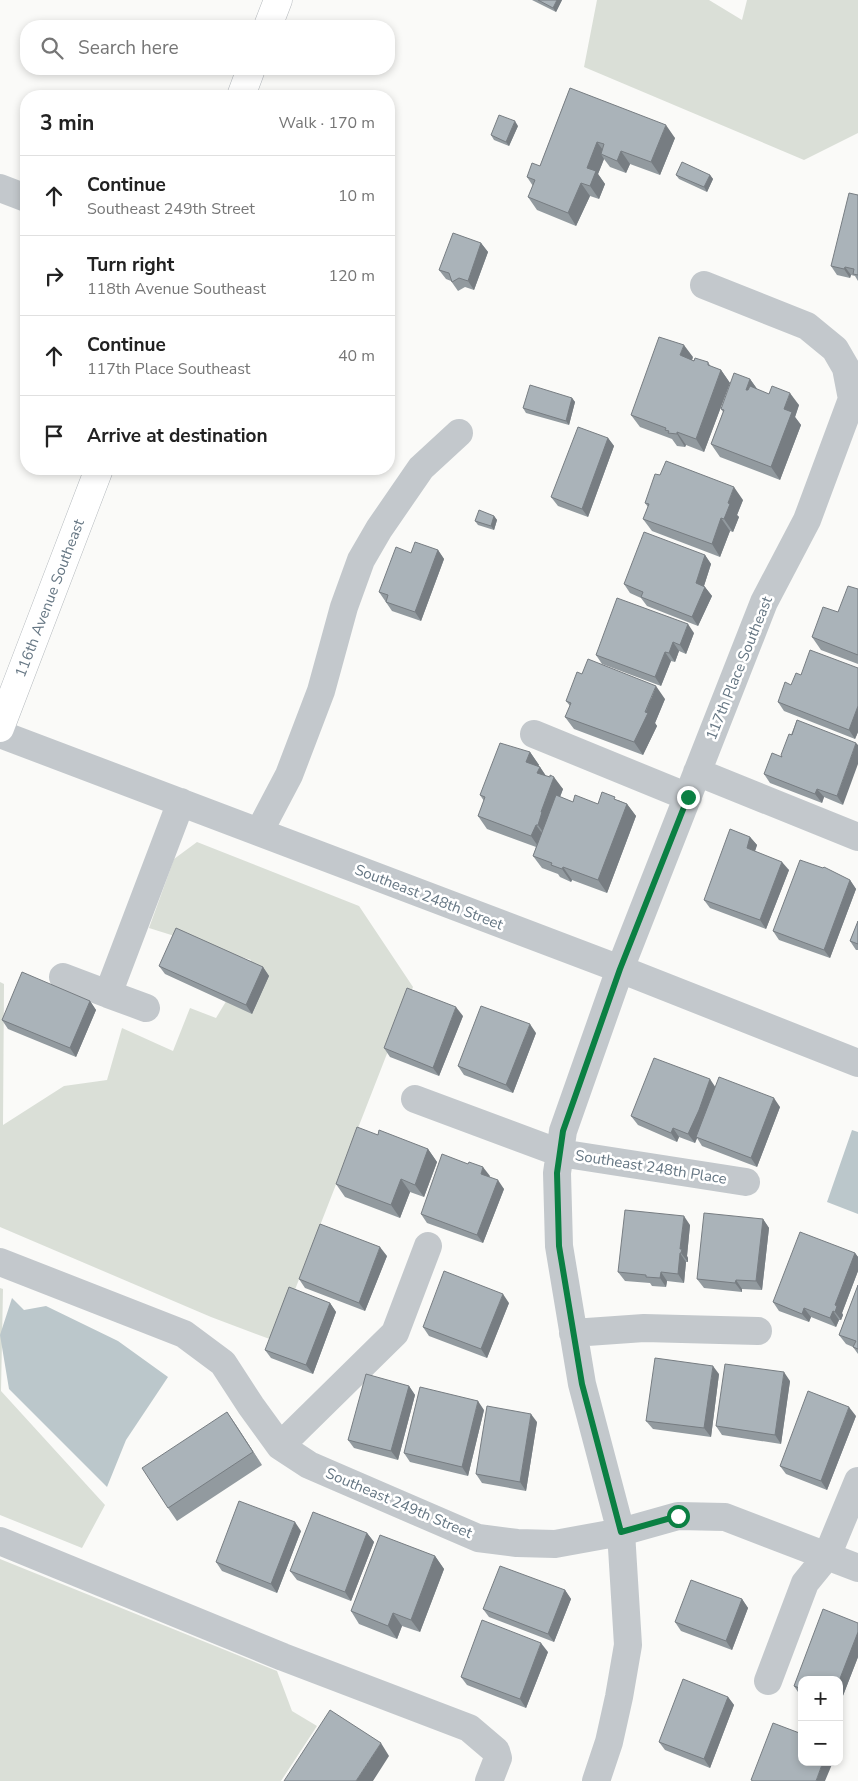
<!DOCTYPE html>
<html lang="en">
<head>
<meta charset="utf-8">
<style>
	:root { --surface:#fff; --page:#f2f2f2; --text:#222; --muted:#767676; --line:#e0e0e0 }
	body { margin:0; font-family:"Nunito Sans",sans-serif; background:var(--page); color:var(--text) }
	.controls { position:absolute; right:15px; bottom:15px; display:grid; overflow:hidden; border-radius:10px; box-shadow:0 2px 8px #0003 }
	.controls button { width:45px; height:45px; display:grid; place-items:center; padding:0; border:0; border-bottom:1px solid var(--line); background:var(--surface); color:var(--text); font:25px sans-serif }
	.stop { position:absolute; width:15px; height:15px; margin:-11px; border:4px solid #0b8043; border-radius:50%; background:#fff }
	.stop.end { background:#0b8043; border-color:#fff; box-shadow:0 1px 5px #0008 }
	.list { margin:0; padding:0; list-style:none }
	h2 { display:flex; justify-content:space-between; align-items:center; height:65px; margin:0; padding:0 20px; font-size:21px }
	h2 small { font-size:16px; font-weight:400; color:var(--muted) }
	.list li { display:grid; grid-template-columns:32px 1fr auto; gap:15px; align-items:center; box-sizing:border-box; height:80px; padding:0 20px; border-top:1px solid var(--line) }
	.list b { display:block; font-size:19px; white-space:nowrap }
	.list p { margin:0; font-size:16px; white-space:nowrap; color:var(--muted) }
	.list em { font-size:16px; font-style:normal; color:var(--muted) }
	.icon { flex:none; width:28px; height:28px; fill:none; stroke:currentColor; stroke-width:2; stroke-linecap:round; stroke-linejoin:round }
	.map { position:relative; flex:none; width:858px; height:1781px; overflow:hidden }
	.search { position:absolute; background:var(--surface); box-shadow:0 2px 8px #0003; left:20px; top:20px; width:375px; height:55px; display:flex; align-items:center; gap:12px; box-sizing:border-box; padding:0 18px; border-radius:20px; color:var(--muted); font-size:19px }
	.panel { position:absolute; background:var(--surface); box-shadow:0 2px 8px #0003; left:20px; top:90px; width:375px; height:385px; border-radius:20px }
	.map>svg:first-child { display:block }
	.green { fill:#dadfd7 }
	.water { fill:#bbc7cb }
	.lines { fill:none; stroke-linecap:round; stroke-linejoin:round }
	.major-casing { stroke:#b5babe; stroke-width:29 }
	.minor { stroke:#c3c8cc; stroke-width:28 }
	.major { stroke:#fff; stroke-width:28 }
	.wall { fill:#929a9f }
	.shaded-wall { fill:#777d82 }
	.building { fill:#aab3b9; stroke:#777d82 }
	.route { stroke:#0b8043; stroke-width:6 }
	.labels { text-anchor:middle; stroke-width:5; stroke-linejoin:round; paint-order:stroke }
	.street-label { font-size:15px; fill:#657683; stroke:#fff }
</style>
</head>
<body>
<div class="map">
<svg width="858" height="1781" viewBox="0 0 858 1781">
	<rect width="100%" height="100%" fill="#fafaf8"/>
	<!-- green -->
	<path class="green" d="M597 0H709L742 20 747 0H858V133L804 160 584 67Z
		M197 842 359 906 413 987 275 1341 211 1317 0 1227V982L4 984 3 1125 64 1086 107 1080 122 1028 173 1051 190 1008 216 1018 251 960 149 928 174 859Z
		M0 1288 3 1289 1 1391 105 1505 82 1548 0 1515Z
		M0 1559 277 1671 292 1711 317 1726 281 1781H0Z"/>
	<!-- water -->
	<path class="water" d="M852 1130 858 1132V1214L827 1202Z
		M12 1298 24 1310 46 1306 118 1341 168 1377 126 1440 107 1487 9 1389 0 1335Z"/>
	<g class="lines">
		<defs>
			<g id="major">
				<path d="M268 26 278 0"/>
				<path d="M241 96 251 69"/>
				<path id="s1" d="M0 728 99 469"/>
			</g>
		</defs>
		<!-- major casing -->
		<use href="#major" class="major-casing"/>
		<!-- minor -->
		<path class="minor" d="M0 188 26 198
			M0 734 620 969 858 1063
			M534 734 688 797
			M697 772 858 837
			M259 832 289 775 321 691 344 607 361 560 379 529 421 468 459 433
			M63 977 108 994
			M146 1008 108 994 181 802
			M415 1099 560 1153 746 1182
			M0 1262 184 1334 223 1363 251 1406 280 1446 309 1465 478 1538 517 1543 555 1544 621 1532 678 1516 725 1517 858 1568
			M573 1333 644 1328 758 1331
			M280 1446 395 1333 428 1246
			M0 1541 283 1657 469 1728 496 1751 498 1758 489 1781
			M768 1681 805 1583 827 1556 858 1481
			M596 1781 609 1742 619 1697 628 1645 621 1532 582 1384 559 1246 557 1173 563 1131 620 969 764 602 807 520 852 399 846 368 835 349 807 326 704 285"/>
		<!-- major -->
		<use href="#major" class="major"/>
	</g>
	<!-- wall -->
	<path class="wall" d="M532 0H562L556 12Z
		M570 88 675 138 660 175 630 164 626 173 610 167 604 159 598 174 605 184 599 199 590 196 576 226 537 210 528 197 533 186 527 177 540 166Z
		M518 126 509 146 494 140 491 135Z
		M676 175H710L713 179 707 192 679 179Z
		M858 195V281L855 276 851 275 850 278 837 275 831 266Z
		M481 243 488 252 474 290 465 287 458 291 451 281 446 279 439 270Z
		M693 357 692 360 708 362 711 367 721 370 730 383 704 452 686 445 685 447 677 446 672 439 640 427 631 415Z
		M750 379 758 390 799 405 795 417 801 425 780 480 720 457 711 444 723 412 721 409Z
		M572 398 575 402 569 425 526 413 523 408Z
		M608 438 614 446 588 517 558 506 551 497Z
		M743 500 737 515 739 517 733 532 730 531 720 557 652 531 643 519 648 507 645 503Z
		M494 516 497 520 494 530 478 525 475 521Z
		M438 550 444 559 421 621 392 611 379 592 411 553Z
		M705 555 711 564 704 586 712 596 698 626 647 606 641 598 630 593 624 584Z
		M858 589V664L821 650 812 637 838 612Z
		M694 633 686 654 679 651 675 662 671 661 661 686 602 664 596 655Z
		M858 668V732L855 739 784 711 778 702 791 685 801 675Z
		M665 699 655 723 657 726 643 755 574 729 565 717 570 706 566 701Z
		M797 720 843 805 824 797 822 803 770 783 764 774 782 757Z
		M530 752 539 765 538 766 540 767 546 776 563 789 560 797 573 802 598 804 618 800 627 804 636 816 607 893 572 880 571 882 560 877 558 874 542 868 533 856 536 847 487 829 478 816 484 801 480 795Z
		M750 837 757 845 755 851 789 870 766 929 710 908 704 900Z
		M850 880 856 889 830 958 779 940 773 931Z
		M858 921V950H856L850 941Z
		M159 966 263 967 269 976 252 1014 165 974Z
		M90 1001 96 1010 76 1057 8 1029 2 1020Z
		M463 1016 439 1076 390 1057 384 1048Z
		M536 1033 513 1093 464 1075 458 1066Z
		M715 1087 780 1107 757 1167 702 1146 697 1138 695 1143 679 1137 677 1142 638 1125 631 1116Z
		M378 1135 428 1149 437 1162 424 1197 410 1192 400 1218 345 1197 336 1184Z
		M490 1176 489 1177 504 1189 483 1243 427 1223 421 1214Z
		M763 1219 769 1228 762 1290 742 1289V1292L704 1288 697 1279Z
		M690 1225 687 1256 688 1258V1262H686L684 1283 667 1281 666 1287 652 1286 650 1283 625 1281 618 1272Z
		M855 1253 858 1257V1271L842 1313 843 1315 841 1320H839L836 1327 811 1317 809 1322 779 1311 773 1302Z
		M387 1256 365 1311 305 1288 299 1279Z
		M858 1285V1354L853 1347 846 1344 839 1335Z
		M330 1303 336 1312 313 1374 271 1358 265 1350Z
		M509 1303 487 1358 429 1336 423 1327Z
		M719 1374 711 1437 653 1429 646 1421Z
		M790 1381 781 1444 722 1435 716 1426Z
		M409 1386 415 1395 398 1460 354 1448 348 1440Z
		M484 1410 468 1476 410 1462 404 1453Z
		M227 1412 262 1465 177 1521 168 1508Z
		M856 1416 827 1490 786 1474 780 1466Z
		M537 1422 526 1491 482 1483 476 1474Z
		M301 1531 277 1593 222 1571 216 1562Z
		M367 1533 374 1542 351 1601 297 1580 290 1571Z
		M435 1556 444 1569 420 1632 402 1626 397 1639 359 1624 351 1611Z
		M565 1590 571 1599 554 1642 489 1617 483 1609Z
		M742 1599 748 1608 732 1650 681 1631 675 1622Z
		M858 1623V1657L839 1706V1680H802V1695H800L794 1686Z
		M548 1652 526 1708 467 1685 461 1677Z
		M728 1697 734 1705 710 1768 665 1750 659 1742Z"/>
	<!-- shaded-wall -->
	<path class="shaded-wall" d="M557 0H562L556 12 553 8Z
		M515 121 518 126 509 146 506 142Z
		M666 125 675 138 660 175 651 162Z
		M597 142 606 154H601L604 159 598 174 605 184 599 199 590 186 587 168Z
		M621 151 630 164 626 173 617 161Z
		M710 175 713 179 707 192 704 187Z
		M581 183 590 196 576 226 568 213Z
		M481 243 488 252 474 290 468 281Z
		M845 267 851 275 850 278 844 269Z
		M684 345 693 357 689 368 680 355Z
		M721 370 730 383 704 452 696 439Z
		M750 379 759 392 746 390Z
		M790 393 799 405 795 417 801 425 780 480 771 467 784 409Z
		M572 398 575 402 569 425 566 421Z
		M677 432 686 445 685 447 677 434Z
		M608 438 614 446 588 517 582 509Z
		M734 487 743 500 737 515 739 517 733 532 724 519 728 503Z
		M494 516 497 520 494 530 491 526Z
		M721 518 730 531 720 557 712 544Z
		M438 550 444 559 421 621 415 612Z
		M705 555 711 564 702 592 696 583Z
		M705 587 712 596 698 626 692 617Z
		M688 624 694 633 686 654 680 645Z
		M673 642 679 651 675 662 669 653Z
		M665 652 671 661 661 686 655 677Z
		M656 686 665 699 655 723 657 726 643 755 634 742Z
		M858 706V732L855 739 849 730Z
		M856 743 858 745V764L843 805 837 796Z
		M530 752 539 765 535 775 526 762Z
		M540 767 548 779 537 773Z
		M554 777 563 789 550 823 547 838 538 825 541 812Z
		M817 789 824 797 822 803 815 794Z
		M627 804 636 816 607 893 598 880Z
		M536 825 545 837 540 849 531 836Z
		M750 837 757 845 753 857 747 848Z
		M782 862 789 870 766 929 760 920Z
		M563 867 572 880 571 882 562 869Z
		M850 880 856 889 830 958 824 950Z
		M263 967 269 976 252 1014 246 1005Z
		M90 1001 96 1010 76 1057 70 1048Z
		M456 1007 463 1016 439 1076 433 1068Z
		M530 1024 536 1033 513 1093 506 1085Z
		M710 1079 716 1088 705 1119 695 1143 688 1134Z
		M774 1098 780 1107 757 1167 751 1158Z
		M673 1128 679 1137 677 1142 671 1133Z
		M428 1149 437 1162 424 1197 415 1185Z
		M483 1167 490 1176 487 1182 481 1174Z
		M401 1179 410 1192 400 1218 391 1205Z
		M498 1180 504 1189 483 1243 477 1235Z
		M684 1216 690 1225 687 1256 688 1258V1262L681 1253 680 1249Z
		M763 1219 769 1228 762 1290 756 1281Z
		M380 1247 387 1256 365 1311 359 1303Z
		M680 1253 686 1262 684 1283 678 1274Z
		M855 1253 858 1257V1271L842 1313 843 1315 841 1320 835 1312V1305Z
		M661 1272 667 1281 666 1287 660 1278Z
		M736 1280 742 1289V1292L735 1283Z
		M503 1294 509 1303 487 1358 481 1349Z
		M330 1303 336 1312 313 1374 306 1365Z
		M804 1308 811 1317 809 1322 802 1314Z
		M833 1311 839 1320 836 1327 830 1318Z
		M713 1366 719 1374 711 1437 704 1428Z
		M784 1372 790 1381 781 1444 775 1435Z
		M409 1386 415 1395 398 1460 391 1451Z
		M478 1401 484 1410 468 1476 462 1467Z
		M849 1407 856 1416 827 1490 821 1481Z
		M227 1412 236 1425 262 1465 253 1452Z
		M531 1414 537 1422 526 1491 520 1482Z
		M295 1522 301 1531 277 1593 271 1584Z
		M367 1533 374 1542 351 1601 345 1592Z
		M435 1556 444 1569 420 1632 411 1620Z
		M565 1590 571 1599 554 1642 548 1634Z
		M742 1599 748 1608 732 1650 726 1641Z
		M393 1613 402 1626 397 1639 388 1626Z
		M858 1632V1657L839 1706V1681Z
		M541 1643 548 1652 526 1708 520 1699Z
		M728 1697 734 1705 710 1768 704 1759Z
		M381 1743 389 1756 373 1781H356Z
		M823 1762H833L825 1781H816Z"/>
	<!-- building -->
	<path class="building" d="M538 0H557L553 8Z
		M570 88 666 125 651 162 621 151 617 161 601 154 604 144 597 142 587 168 596 171 590 186 581 183 568 213 528 197 535 180 527 177 532 163 540 166Z
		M499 115 515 121 506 142 491 135Z
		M682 162 710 175 704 187 676 175Z
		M849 193 858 195V275L853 274 854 269 845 267 844 269 831 266Z
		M453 233 481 243 468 281 459 278 452 282 449 273 439 270Z
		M659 337 684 345 680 355 694 361 695 358 708 362V365L721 370 696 439 677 432V434L668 433 669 431 665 430 666 428 631 415Z
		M734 373 750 379 746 390H748L750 386 769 394 772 386 790 393 784 409 792 412 771 467 711 444 724 410 721 409Z
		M530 385 572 398 566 421 523 408Z
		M578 427 608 438 582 509 551 497Z
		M666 461 734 487 728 503 730 504 724 519 721 518 712 544 643 519 649 504 645 503 655 474 660 475Z
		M479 510 494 516 491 526 475 521Z
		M644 532 705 555 696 583 705 587 692 617 641 597 643 592 624 584Z
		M415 542 438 550 415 612 386 602 388 595 379 592 396 547 411 553Z
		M848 586 858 589V655L812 637 823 607 838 612Z
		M617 598 688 624 680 645 673 642 669 653 665 652 655 677 596 655Z
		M810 650 858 668V706L849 730 778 702 785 682 791 685 796 673 801 675Z
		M588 659 656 686 645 712 648 713 634 742 565 717 571 703 566 701 577 672 582 674Z
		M797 720 856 743 837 796 817 789 815 794 764 774 772 753 782 757 781 755 789 734 792 735Z
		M500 743 530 752 526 762 540 767 537 773 550 777V775L554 777 541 812H542L538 825H536L531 836 478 816 485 797 480 795Z
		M602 792 615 797 614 799 627 804 598 880 563 867 562 869 551 865 552 863 533 856 556 795 573 802 575 795 598 804Z
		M730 829 750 837 747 848 782 862 760 920 704 900Z
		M800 860 823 868 824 867 850 880 824 950 773 931Z
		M858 921V944L850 941Z
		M176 928 263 967 246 1005 159 966Z
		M22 972 90 1001 70 1048 2 1020Z
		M407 988 456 1007 433 1068 384 1048Z
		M481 1006 530 1024 506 1085 458 1066Z
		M654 1058 710 1079 699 1110 688 1134 673 1128 671 1133 631 1116Z
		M719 1077 774 1098 751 1158 696 1137Z
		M357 1127 378 1135 379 1130 428 1149 415 1185 401 1179 391 1205 336 1184Z
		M442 1154 468 1164 469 1162 483 1167 481 1174 498 1180 477 1235 421 1214Z
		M625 1210 684 1216 680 1249H682L681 1253H680L678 1274 661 1272 660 1278 646 1277V1275L618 1272Z
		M704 1213 763 1219 756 1281 736 1280 735 1283 697 1279Z
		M320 1224 380 1247 359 1303 299 1279Z
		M800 1232 855 1253 835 1305 837 1306 835 1312 833 1311 830 1318 804 1308 802 1314 773 1302Z
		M444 1271 503 1294 481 1349 423 1327Z
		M858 1285V1349L853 1347 856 1341 839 1335Z
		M289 1287 330 1303 306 1365 265 1350Z
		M655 1358 713 1366 704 1428 646 1421Z
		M725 1364 784 1372 775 1435 716 1426Z
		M366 1374 409 1386 391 1451 348 1440Z
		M420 1387 478 1401 462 1467 404 1453Z
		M808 1391 849 1407 821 1481 780 1466Z
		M487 1406 531 1414 520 1482 476 1474Z
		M227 1412 253 1452 168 1508 142 1468Z
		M239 1501 295 1522 271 1584 216 1562Z
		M313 1512 367 1533 345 1592 290 1571Z
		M380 1535 435 1556 411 1620 393 1613 388 1626 351 1611Z
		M500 1566 565 1590 548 1634 483 1609Z
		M691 1580 742 1599 726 1641 675 1622Z
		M823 1609 858 1623V1632L839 1681V1680H802V1689L794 1686Z
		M482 1620 541 1643 520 1699 461 1677Z
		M683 1679 728 1697 704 1759 659 1742Z
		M330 1710 381 1743 356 1781H284Z
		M773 1723 802 1734V1762H823L816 1781H753L751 1780Z"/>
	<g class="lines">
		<!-- route -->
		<path class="route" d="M678 1516 621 1532 582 1384 559 1246 557 1173 563 1131 620 969 688 797"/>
	</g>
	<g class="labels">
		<!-- street labels -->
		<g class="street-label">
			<text dy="5" stroke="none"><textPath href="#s1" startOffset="139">116th Avenue Southeast</textPath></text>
			<text transform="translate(739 668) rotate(-68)" y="5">117th Place Southeast</text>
			<text transform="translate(429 897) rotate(21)" y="5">Southeast 248th Street</text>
			<text transform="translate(651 1167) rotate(9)" y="5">Southeast 248th Place</text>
			<text transform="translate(399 1503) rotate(23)" y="5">Southeast 249th Street</text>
		</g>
	</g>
</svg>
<div class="controls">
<button>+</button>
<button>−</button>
</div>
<div class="stop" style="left:678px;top:1516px"></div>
<div class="stop end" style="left:688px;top:797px"></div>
<div class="search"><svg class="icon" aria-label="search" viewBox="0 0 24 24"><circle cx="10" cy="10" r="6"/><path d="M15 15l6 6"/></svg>Search here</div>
<section class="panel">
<h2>3 min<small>Walk · 170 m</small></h2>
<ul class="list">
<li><svg class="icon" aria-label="ahead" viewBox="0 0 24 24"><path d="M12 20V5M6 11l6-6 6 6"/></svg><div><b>Continue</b><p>Southeast 249th Street</p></div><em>10 m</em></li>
<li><svg class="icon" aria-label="right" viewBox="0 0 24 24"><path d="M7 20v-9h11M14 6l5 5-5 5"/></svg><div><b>Turn right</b><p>118th Avenue Southeast</p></div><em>120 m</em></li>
<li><svg class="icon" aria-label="ahead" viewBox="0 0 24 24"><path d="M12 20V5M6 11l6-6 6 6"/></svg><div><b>Continue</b><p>117th Place Southeast</p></div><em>40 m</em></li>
<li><svg class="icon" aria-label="arrive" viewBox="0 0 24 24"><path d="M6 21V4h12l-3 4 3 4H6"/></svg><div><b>Arrive at destination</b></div></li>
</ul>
</section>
</div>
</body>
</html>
